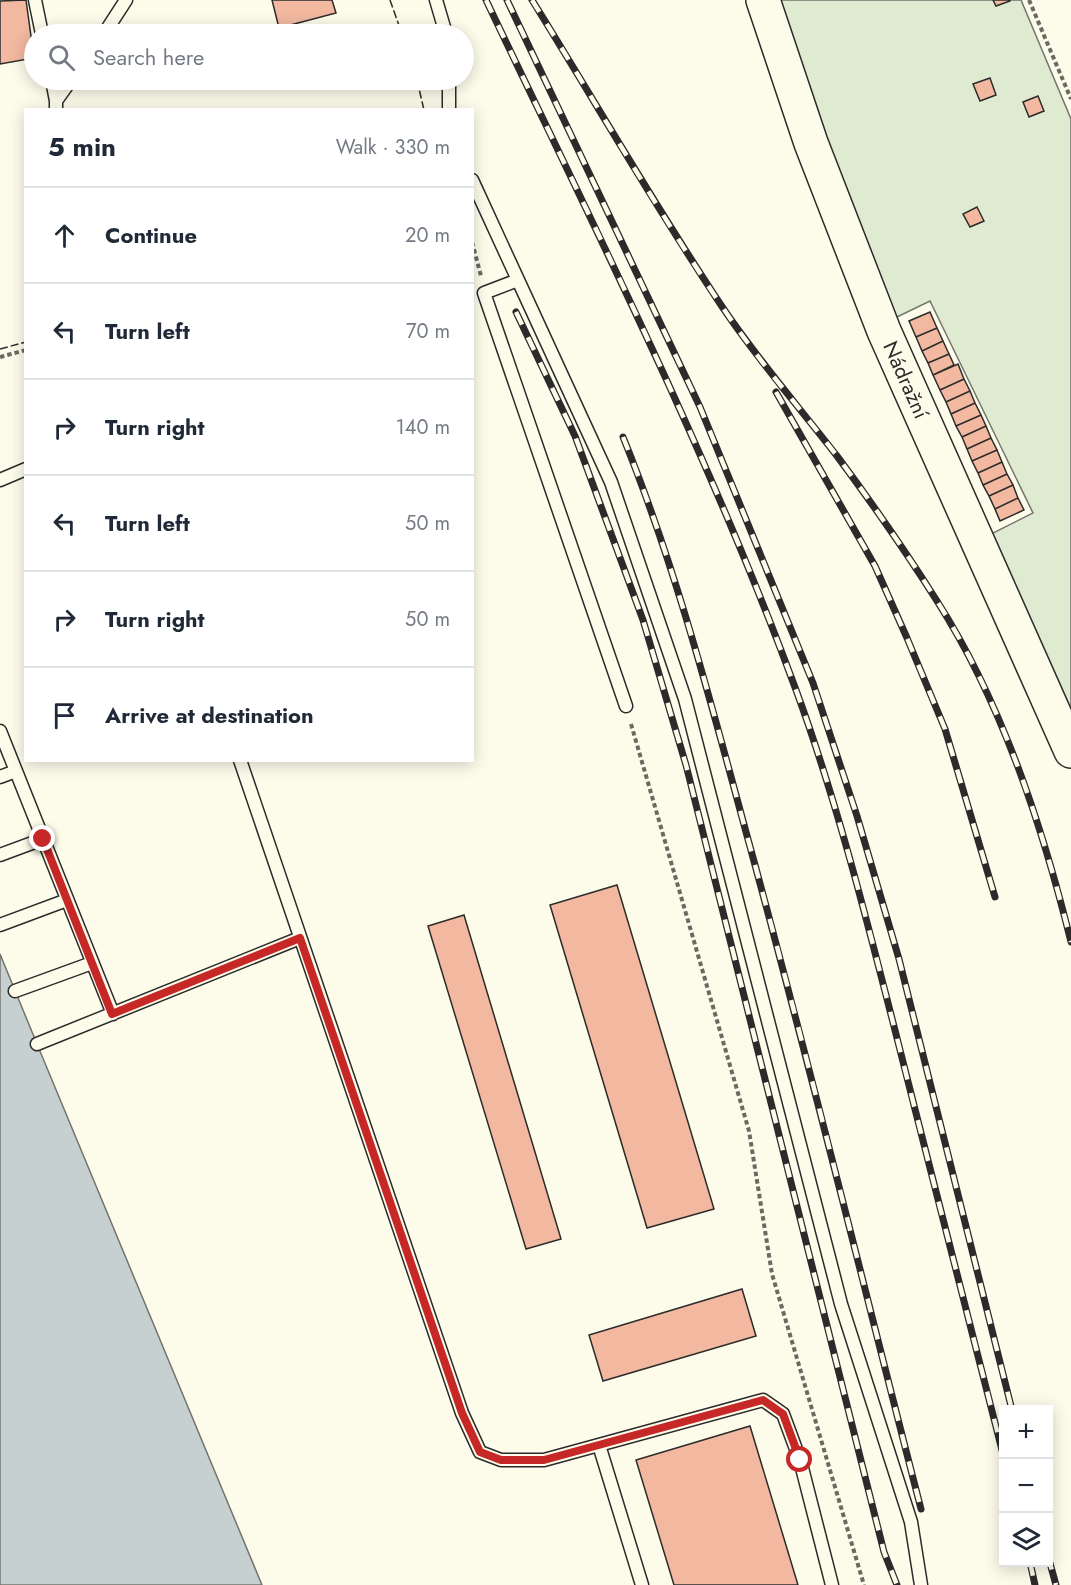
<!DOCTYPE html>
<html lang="en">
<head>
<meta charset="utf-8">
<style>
	:root { --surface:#fff; --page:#f2f2f3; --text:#1f2937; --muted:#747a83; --line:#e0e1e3 }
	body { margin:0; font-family:Jost,sans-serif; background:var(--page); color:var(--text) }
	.controls { position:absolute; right:18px; bottom:18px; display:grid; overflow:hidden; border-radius:0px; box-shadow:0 3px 15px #0003 }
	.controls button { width:54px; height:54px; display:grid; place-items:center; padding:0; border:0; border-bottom:2px solid var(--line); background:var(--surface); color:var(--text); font:30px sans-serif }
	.stop { position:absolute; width:18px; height:18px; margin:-14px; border:4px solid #c62828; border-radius:50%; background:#fff }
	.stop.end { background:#c62828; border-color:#fff; box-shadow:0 2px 6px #0008 }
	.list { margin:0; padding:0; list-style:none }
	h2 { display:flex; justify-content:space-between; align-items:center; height:78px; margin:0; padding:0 24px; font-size:26px }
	h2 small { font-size:20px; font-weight:400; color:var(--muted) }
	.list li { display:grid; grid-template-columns:39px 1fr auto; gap:18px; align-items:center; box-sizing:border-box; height:96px; padding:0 24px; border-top:2px solid var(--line) }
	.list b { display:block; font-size:22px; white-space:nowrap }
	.list em { font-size:20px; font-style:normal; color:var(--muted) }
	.icon { flex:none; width:33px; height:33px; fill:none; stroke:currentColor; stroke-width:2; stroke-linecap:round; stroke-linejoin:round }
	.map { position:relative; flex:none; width:1071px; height:1585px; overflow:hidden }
	.search { position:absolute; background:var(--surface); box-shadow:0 3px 15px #0003; left:24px; top:24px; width:450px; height:66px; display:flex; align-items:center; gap:15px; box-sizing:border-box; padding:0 21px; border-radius:33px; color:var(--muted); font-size:22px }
	.panel { position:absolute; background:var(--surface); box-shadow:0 3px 15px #0003; left:24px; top:108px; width:450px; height:654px; border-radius:0px }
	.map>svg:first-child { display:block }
	.green { fill:#deebd1; stroke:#74746e; stroke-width:1.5 }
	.water { fill:#c7d0d0; stroke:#74746e; stroke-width:1.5 }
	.building { fill:#f2b8a0; stroke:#2b2b2b; stroke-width:1.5 }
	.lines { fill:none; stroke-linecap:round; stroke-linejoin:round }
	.service-casing { stroke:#2b2b2b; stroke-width:15 }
	.secondary-casing { stroke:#2b2b2b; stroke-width:36 }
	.path { stroke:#6a6964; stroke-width:4; stroke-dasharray:4.5 3; stroke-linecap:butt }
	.service { stroke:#fdfbea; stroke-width:12 }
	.secondary { stroke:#fdfbea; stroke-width:33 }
	.rail-casing { stroke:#2b2b2b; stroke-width:7 }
	.rail { stroke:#fdfbea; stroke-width:4.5; stroke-dasharray:14; stroke-linecap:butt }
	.fence { stroke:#2b2b2b; stroke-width:1.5; stroke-dasharray:8 3; stroke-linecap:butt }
	.route { stroke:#c62828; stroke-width:8 }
	.labels { text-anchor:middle; stroke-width:4.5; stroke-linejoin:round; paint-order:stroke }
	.street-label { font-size:21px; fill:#2b2b2b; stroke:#fdfbea }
</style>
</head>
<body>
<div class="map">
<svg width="1071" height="1585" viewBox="0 0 1071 1585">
	<rect width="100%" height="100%" fill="#fdfbea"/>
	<!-- green -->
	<path class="green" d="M777 0H1021L1071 119V715L991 534 1033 513 930 301 895 318 824 138Z"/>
	<!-- water -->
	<path class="water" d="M0 954 37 1044 262 1585H0Z"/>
	<!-- building -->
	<path class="building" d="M26 0 34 58 0 64V1Z
		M272 0H332L336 13 279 28Z
		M993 0H1010V1L996 6Z
		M990 78 996 95 980 101 973 84Z
		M1038 96 1044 111 1029 117 1023 102Z
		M977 207 984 221 970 227 963 214Z
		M930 312 937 328 916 337 909 321Z
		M937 328 943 341 922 351 916 337Z
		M943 341 949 354 928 363 922 351Z
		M949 354 954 365 933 375 928 363Z
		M958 364 964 379 940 390 933 375Z
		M964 379 970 391 946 402 940 390Z
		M970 391 975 403 951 414 946 402Z
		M975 403 981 415 956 426 951 414Z
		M981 415 986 426 962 437 956 426Z
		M986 426 991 438 967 449 962 437Z
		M991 438 997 450 972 461 967 449Z
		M997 450 1002 462 978 473 972 461Z
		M1002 462 1007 474 983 485 978 473Z
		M1007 474 1013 485 989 496 983 485Z
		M1013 485 1018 498 995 509 989 496Z
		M1018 498 1024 510 1000 521 995 509Z
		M617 885 714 1209 647 1228 550 905Z
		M464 915 561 1239 526 1249 428 926Z
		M742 1289 756 1336 603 1381 589 1335Z
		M750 1426 798 1585H674L636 1460Z"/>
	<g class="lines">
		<defs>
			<path id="service" d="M35 0 42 34
				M436 0 446 34
				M104 34 126 0
				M52 80 56 101
				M449 80V110
				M56 110V101L71 80
				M472 180 518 280
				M0 480 26 469
				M626 706 484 293 518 280 611 482 685 699 841 1304 911 1522 921 1585
				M0 731 113 1014
				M240 760 462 1413 480 1452 501 1460H544L763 1400 783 1414 800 1460 832 1585
				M0 777 16 771
				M0 855 43 839
				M0 925 67 900
				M15 991 92 963
				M37 1044 300 938
				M599 1445 642 1585"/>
			<g id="secondary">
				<path id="s1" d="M763 0 811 143 884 331 1071 751"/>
			</g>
		</defs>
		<!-- service casing -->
		<use href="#service" class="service-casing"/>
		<!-- secondary casing -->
		<use href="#secondary" class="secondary-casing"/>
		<!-- path -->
		<path class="path" d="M1029 0 1071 99
			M472 242 481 276
			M0 357 26 350
			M631 724 749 1131 772 1274 864 1585"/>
		<!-- service -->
		<use href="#service" class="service"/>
		<!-- secondary -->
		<use href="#secondary" class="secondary"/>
		<defs>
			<path id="rail" d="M486 0C594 227 709 454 796 690 838 804 868 925 898 1042 933 1181 969 1320 1004 1458
				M507 0 700 407 813 683 857 816 899 959 1012 1410
				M532 0C596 103 656 208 723 308 758 360 799 407 837 456 872 503 906 552 937 601 1002 703 1042 825 1071 942
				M516 312 575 436 643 620 686 765 884 1552 897 1585
				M776 392 875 566 907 638 945 729 995 897
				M623 437C675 565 710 699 746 832 808 1057 863 1284 921 1509
				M1048 1556 1056 1585
				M1030 1562 1035 1585"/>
		</defs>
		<!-- rail casing -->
		<use href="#rail" class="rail-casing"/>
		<!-- rail -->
		<use href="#rail" class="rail"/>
		<!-- fence -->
		<path class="fence" d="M390 0 402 34
			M417 80 424 110
			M0 349 26 342"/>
	</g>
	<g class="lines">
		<!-- route -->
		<path class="route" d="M43 839 112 1014 300 938 462 1413 480 1452 501 1460H544L763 1400 783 1414 800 1460"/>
	</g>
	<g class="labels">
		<!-- street labels -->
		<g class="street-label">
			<text dy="7" stroke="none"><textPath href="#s1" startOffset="406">Nádražní</textPath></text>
		</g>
	</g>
</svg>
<div class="controls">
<button>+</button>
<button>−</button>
<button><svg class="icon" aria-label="layers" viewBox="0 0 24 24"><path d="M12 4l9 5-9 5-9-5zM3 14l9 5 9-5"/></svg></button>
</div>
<div class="stop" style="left:800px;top:1460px"></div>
<div class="stop end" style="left:43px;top:839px"></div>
<div class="search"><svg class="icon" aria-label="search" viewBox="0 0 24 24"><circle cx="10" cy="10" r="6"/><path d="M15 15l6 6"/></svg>Search here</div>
<section class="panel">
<h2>5 min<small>Walk · 330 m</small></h2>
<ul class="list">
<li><svg class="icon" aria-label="ahead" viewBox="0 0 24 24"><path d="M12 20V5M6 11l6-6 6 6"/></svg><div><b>Continue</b></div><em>20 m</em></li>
<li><svg class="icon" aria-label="left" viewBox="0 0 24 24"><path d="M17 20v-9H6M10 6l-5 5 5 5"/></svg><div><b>Turn left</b></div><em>70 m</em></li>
<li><svg class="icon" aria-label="right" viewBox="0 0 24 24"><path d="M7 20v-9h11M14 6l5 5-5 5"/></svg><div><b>Turn right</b></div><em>140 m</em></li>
<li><svg class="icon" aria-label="left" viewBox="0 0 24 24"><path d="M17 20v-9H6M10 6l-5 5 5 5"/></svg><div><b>Turn left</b></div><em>50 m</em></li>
<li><svg class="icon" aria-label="right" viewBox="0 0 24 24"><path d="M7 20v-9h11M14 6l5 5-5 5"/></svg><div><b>Turn right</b></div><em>50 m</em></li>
<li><svg class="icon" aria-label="arrive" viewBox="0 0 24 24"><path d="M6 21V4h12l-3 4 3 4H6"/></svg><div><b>Arrive at destination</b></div></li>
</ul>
</section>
</div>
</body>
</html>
